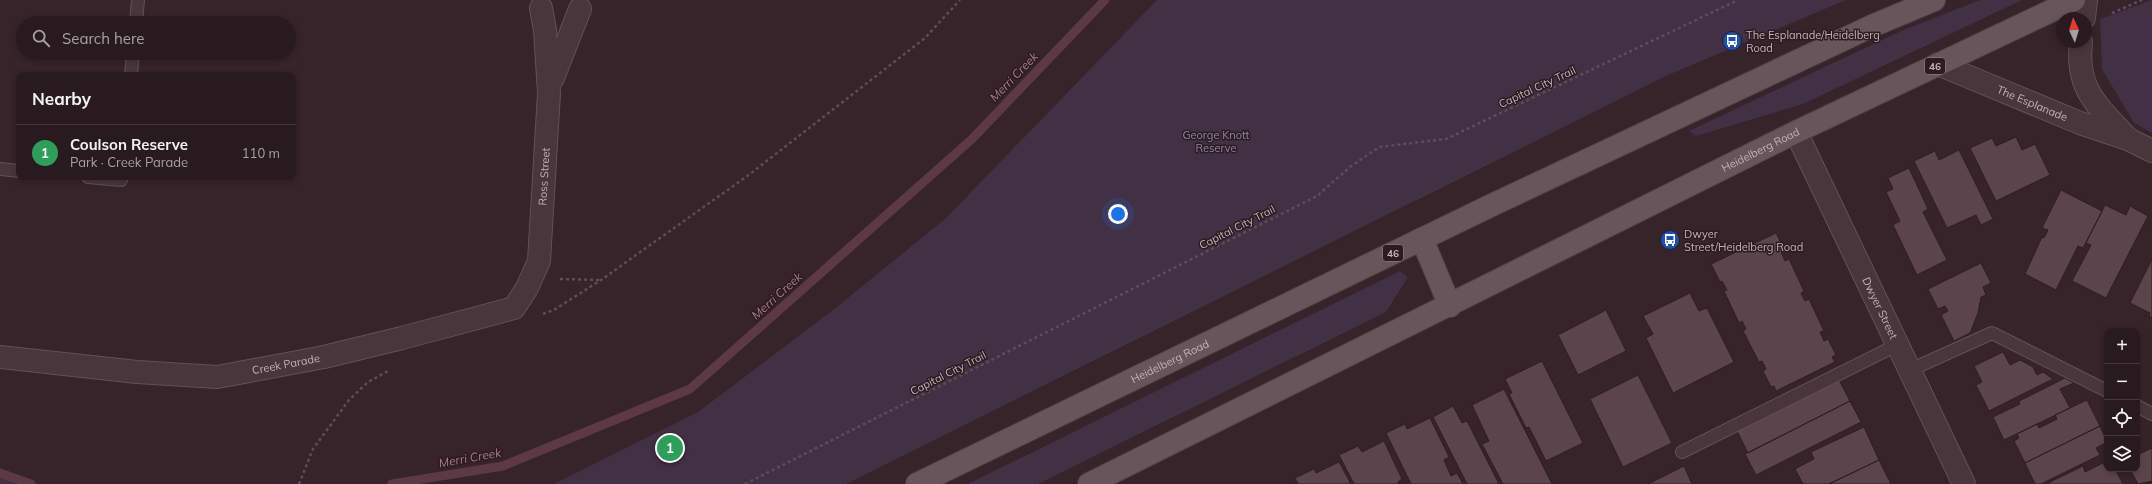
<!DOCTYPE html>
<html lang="en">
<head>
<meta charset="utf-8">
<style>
	:root { --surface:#291a20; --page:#35272d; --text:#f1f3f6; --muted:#a5a1a5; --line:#45383e; --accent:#0b8043 }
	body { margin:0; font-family:Mulish,sans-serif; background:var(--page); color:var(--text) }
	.controls { position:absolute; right:12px; bottom:12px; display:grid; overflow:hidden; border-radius:8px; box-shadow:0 2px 6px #0003 }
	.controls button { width:36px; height:36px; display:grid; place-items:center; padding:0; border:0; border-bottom:1px solid var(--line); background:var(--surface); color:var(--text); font:20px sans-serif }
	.compass { position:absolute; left:2056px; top:12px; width:36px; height:36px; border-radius:50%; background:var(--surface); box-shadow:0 2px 6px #0003; rotate:356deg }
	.you { position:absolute; left:1118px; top:214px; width:14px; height:14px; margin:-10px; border:3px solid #fff; border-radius:50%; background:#1a73e8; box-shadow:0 0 0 6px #1a73e833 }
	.badge { display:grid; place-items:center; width:26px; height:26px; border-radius:50%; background:var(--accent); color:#fff; font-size:13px; font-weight:700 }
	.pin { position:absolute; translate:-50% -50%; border:2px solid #fff; box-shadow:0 1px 4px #0006 }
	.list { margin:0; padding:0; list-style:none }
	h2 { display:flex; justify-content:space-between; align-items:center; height:52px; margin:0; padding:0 16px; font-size:17px }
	h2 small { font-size:13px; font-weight:400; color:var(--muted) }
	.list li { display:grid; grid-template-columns:26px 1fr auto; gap:12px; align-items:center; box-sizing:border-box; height:56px; padding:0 16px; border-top:1px solid var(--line) }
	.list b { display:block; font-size:15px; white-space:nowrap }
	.list p { margin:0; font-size:13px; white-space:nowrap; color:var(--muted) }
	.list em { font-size:13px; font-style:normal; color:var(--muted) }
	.icon { flex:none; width:22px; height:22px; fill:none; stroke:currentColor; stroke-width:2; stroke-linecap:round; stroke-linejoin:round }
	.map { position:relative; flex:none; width:2152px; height:484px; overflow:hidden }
	.search { position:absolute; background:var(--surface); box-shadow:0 2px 6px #0003; left:16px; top:16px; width:280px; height:44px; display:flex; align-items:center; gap:10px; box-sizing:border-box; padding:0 14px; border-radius:22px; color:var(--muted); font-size:15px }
	.panel { position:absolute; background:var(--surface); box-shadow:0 2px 6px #0003; left:16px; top:72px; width:280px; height:108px; border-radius:8px }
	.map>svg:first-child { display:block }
	.green { fill:#423044 }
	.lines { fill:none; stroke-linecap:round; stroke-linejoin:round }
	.stream { stroke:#5d3845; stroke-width:9 }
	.building { fill:#5c444d; stroke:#2e1e23 }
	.service-casing { stroke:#625157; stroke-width:14 }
	.minor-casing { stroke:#625157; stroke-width:24 }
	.primary-casing { stroke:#514045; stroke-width:24 }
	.path { stroke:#5f4b5b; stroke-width:2.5; stroke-dasharray:3 3; stroke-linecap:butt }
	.service { stroke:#48363c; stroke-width:12 }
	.minor { stroke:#48363c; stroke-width:22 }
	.primary { stroke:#68545b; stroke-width:22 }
	.labels { text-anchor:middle; stroke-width:3; stroke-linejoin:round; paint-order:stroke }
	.shield { fill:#2c1c21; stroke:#96848a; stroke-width:1 }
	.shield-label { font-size:10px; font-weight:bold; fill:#c4b1b7 }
	.poi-label { font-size:11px; fill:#c4b1b7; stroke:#2c1c21; text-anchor:start }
	.street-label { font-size:11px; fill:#c4b1b7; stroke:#2c1c21 }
	.park-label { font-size:11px; fill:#9288a9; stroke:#2c1c21 }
	.water-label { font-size:12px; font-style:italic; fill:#aa7c8c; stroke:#2c1c21 }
</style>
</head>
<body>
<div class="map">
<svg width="2152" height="484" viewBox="0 0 2152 484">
	<rect width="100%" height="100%" fill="#37232a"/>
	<!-- green -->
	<path class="green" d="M1157 0H1846L1666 76 846 484H554L698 412 833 310 945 219Z
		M1980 0H2022L1803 104 1696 136 1689 131 1901 31Z
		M2152 0V133L2134 123 2102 69 2100 19Z
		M1400 271 1408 277 1386 312 1038 484H968Z
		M0 473 40 484H0Z"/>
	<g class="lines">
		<!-- stream -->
		<path class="stream" d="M0 473 31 484
			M392 484 503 466 690 389 972 139 1105 0"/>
	</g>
	<!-- building -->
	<path class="building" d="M2016 137 2022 150 2035 144 2050 175 1996 201 1970 148 1992 138 1996 146Z
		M1959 150 1993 219 1981 225 1976 215 1947 228 1914 161 1935 151 1939 160Z
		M1909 168 1928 209 1923 212 1947 260 1917 275 1893 225 1900 221 1886 192 1893 189 1888 178Z
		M2061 190 2102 211 2083 248 2078 246 2056 290 2025 274 2042 237 2044 238 2048 230 2042 228Z
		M2105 205 2126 215 2130 206 2148 216 2106 298 2072 281 2091 245 2086 243Z
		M1776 233 1785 250 1781 252 1785 261 1789 259 1804 291 1801 293 1805 301 1809 299 1824 331 1820 332 1824 341 1828 339 1836 355 1832 357 1835 362 1776 391 1774 386 1771 387 1763 371 1766 369 1762 361 1759 362 1743 331 1746 329 1742 321 1739 323 1724 291 1727 290 1722 281 1720 282 1711 264Z
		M2152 259V318L2149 316 2150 313 2130 303Z
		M1981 263 1991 283 1983 287 1986 295 1981 297 1978 313 1970 333 1954 341 1941 315 1948 311 1945 306 1938 309 1928 289Z
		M1690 293 1699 311 1707 308 1734 362 1673 393 1646 338 1653 334 1643 316Z
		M1606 310 1626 351 1578 375 1558 335Z
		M2003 352 2010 365 2020 360 2033 367 2037 375 2043 372 2053 379 1989 411 1976 385 1982 382 1974 366Z
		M1542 361 1583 443 1546 461 1529 427 1526 428 1509 394 1512 393 1505 379Z
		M1638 375 1672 443 1623 467 1590 399Z
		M2065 378 2074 383 2060 389 2070 408 2004 440 1993 417 2020 404 2019 401Z
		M1839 380 1850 401 1748 453 1737 431Z
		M1504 389 1552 484H1503L1482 444 1489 441 1472 405Z
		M2087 400 2100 426 2025 463 2014 441 2019 438 2017 434 2037 424 2039 428 2057 419 2055 415Z
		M1850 401 1861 422 1756 475 1745 454Z
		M1453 406 1462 423 1467 421 1499 484H1467L1433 417Z
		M1430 418 1449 457 1444 460 1451 476 1457 473 1463 484H1411L1386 433 1405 424 1407 429Z
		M2100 426 2107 442 2096 448 2100 455 2041 484H2035L2025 463Z
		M1864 427 1879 460 1829 484H1803L1795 469 1814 459 1811 452Z
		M1384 441 1402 479 1398 482 1399 484H1354L1339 455 1358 446 1362 452Z
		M2152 448V481L2138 484 2130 469H2137V455Z
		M1879 460 1891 484H1829Z
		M1339 462 1351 484H1298L1295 478 1314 469 1316 473Z
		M2103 463 2107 470 2115 469 2123 484H2046L2083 466 2085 472Z
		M1684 466 1692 484H1648Z"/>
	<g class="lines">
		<defs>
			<path id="service" d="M136 23 138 0
				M131 75 133 53
				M0 169 19 171
				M88 177 121 180V177
				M1910 370 1992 333 2107 391
				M2137 406 2152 414
				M1682 452 1897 345"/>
			<g id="minor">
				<path d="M2084 18 2086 0"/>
				<path d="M2081 42C2075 89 2098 106 2127 138"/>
				<path id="s1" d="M1938 64 2080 123 2128 139 2152 151"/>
				<path d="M553 78 580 9"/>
				<path id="s2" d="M1796 132 1964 484"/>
				<path id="s3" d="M0 357 137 372 217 377 324 357 402 338 514 308 527 288 539 261 549 93 545 30 541 8"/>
			</g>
			<g id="primary">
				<path d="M1422 239 1450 306"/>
				<path id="s4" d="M917 484 1492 205 1872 26 1934 0"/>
				<path id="s5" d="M1089 484 1796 132 2074 0"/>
			</g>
		</defs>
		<!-- service casing -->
		<use href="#service" class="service-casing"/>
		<!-- minor casing -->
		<use href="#minor" class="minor-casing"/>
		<!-- primary casing -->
		<use href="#primary" class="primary-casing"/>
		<!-- path -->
		<path class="path" d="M2112 13 2142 0
			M560 279 601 280
			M543 314 554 310 601 280 750 174 925 38 960 0
			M299 484 313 449 349 400 368 382 390 370
			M745 484 1317 196 1350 167 1379 147 1446 139 1738 0"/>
		<!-- service -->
		<use href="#service" class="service"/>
		<!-- minor -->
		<use href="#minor" class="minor"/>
		<!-- primary -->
		<use href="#primary" class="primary"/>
	</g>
	<!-- icons -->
	<defs>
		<symbol id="bus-disc" viewBox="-11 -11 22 22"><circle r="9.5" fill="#1a4fb4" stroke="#2c1c21"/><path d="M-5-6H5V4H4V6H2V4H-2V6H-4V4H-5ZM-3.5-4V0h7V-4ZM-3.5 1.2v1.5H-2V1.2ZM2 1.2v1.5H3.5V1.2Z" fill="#fff"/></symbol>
	</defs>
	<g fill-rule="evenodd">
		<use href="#bus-disc" x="1721" y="30" width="22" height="22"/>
		<use href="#bus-disc" x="1659" y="229" width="22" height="22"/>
	</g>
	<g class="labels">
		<!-- shield labels -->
		<g class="shield">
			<rect x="1925" y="58" width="20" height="16" rx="3"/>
			<rect x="1383" y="245" width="20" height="16" rx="3"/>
		</g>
		<g class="shield-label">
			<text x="1935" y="70">46</text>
			<text x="1393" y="257">46</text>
		</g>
		<!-- poi labels -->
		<g class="poi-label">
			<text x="1746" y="39">The Esplanade/Heidelberg<tspan x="1746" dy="13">Road</tspan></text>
			<text x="1684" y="238">Dwyer<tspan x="1684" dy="13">Street/Heidelberg Road</tspan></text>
		</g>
		<!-- street labels -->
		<g class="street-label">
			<text transform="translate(1537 87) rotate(-25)" y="4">Capital City Trail</text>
			<text dy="4" stroke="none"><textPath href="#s1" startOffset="102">The Esplanade</textPath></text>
			<text dy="4" stroke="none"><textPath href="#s5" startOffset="750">Heidelberg Road</textPath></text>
			<text dy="4" stroke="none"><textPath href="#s3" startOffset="661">Ross Street</textPath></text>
			<text transform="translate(1237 227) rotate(-27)" y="4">Capital City Trail</text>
			<text dy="4" stroke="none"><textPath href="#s2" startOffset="195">Dwyer Street</textPath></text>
			<text dy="4" stroke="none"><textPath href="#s4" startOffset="281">Heidelberg Road</textPath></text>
			<text dy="4" stroke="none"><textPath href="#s3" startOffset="288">Creek Parade</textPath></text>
			<text transform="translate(948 373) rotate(-27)" y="4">Capital City Trail</text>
		</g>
		<!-- park labels -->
		<g class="park-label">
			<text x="1216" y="139">George Knott<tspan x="1216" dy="13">Reserve</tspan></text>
		</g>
		<!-- water labels -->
		<g class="water-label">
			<text transform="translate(1014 77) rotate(-46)" y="4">Merri Creek</text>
			<text transform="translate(777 296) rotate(-42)" y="4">Merri Creek</text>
			<text transform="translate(470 458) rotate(-10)" y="4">Merri Creek</text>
		</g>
	</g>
</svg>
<div class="controls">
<button>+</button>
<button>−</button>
<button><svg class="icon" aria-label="locate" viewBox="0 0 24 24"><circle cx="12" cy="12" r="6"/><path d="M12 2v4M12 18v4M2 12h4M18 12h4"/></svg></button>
<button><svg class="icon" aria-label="layers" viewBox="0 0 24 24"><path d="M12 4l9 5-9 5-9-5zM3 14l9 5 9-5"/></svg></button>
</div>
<svg class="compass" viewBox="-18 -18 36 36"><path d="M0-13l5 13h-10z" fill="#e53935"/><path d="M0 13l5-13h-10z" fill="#a5a1a5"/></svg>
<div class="you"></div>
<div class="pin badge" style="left:670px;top:448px;background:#2e9e5b">1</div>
<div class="search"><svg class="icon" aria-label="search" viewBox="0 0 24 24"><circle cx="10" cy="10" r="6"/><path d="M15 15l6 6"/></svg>Search here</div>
<section class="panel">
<h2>Nearby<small></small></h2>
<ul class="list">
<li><span class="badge" style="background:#2e9e5b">1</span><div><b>Coulson Reserve</b><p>Park · Creek Parade</p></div><em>110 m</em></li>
</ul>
</section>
</div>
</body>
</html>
